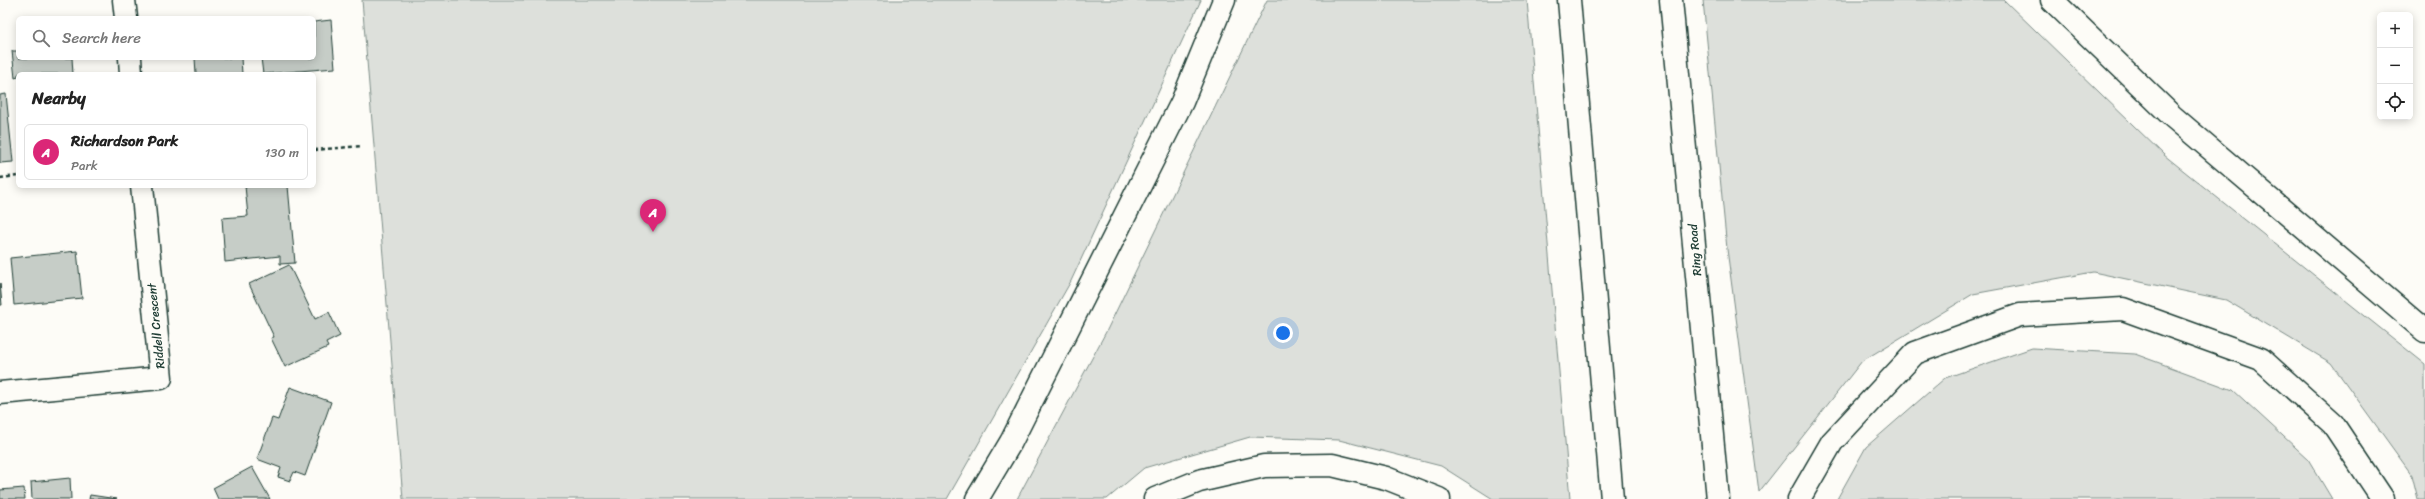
<!DOCTYPE html>
<html lang="en">
<head>
<meta charset="utf-8">
<style>
	:root { --surface:#fff; --page:#f6f6f6; --text:#222; --muted:#767676; --line:#e0e0e0; --accent:#db2777 }
	body { margin:0; font-family:Sriracha,sans-serif; background:var(--page); color:var(--text) }
	.controls { position:absolute; right:12px; top:12px; display:grid; overflow:hidden; border-radius:6px; box-shadow:0 2px 10px #0003 }
	.controls button { width:36px; height:36px; display:grid; place-items:center; padding:0; border:0; border-bottom:1px solid var(--line); background:var(--surface); color:var(--text); font:20px sans-serif }
	.you { position:absolute; left:1283px; top:333px; width:14px; height:14px; margin:-10px; border:3px solid #fff; border-radius:50%; background:#1a73e8; box-shadow:0 0 0 6px #1a73e833 }
	.badge { display:grid; place-items:center; width:26px; height:26px; border-radius:50%; background:var(--accent); color:#fff; font-size:13px; font-weight:700 }
	.pin { position:absolute; translate:-50% -33px; filter:drop-shadow(0 1px 2px #0008) }
	.pin::after { content:''; position:absolute; top:21px; width:14px; height:12px; background:inherit; clip-path:polygon(0 0,100% 0,50% 100%) }
	.list { margin:0; padding:0; list-style:none }
	h2 { display:flex; justify-content:space-between; align-items:center; height:52px; margin:0; padding:0 16px; font-size:17px }
	h2 small { font-size:13px; font-weight:400; color:var(--muted) }
	.list li { display:grid; grid-template-columns:26px 1fr auto; gap:12px; align-items:center; box-sizing:border-box; height:56px; margin:0 8px 8px; padding:0 8px; border:1px solid var(--line); border-radius:6px }
	.list b { display:block; font-size:15px; white-space:nowrap }
	.list p { margin:0; font-size:13px; white-space:nowrap; color:var(--muted) }
	.list em { font-size:13px; font-style:normal; color:var(--muted) }
	.icon { flex:none; width:22px; height:22px; fill:none; stroke:currentColor; stroke-width:2; stroke-linecap:round; stroke-linejoin:round }
	.map { position:relative; flex:none; width:2425px; height:499px; overflow:hidden }
	.search { position:absolute; background:var(--surface); box-shadow:0 2px 10px #0003; left:16px; top:16px; width:300px; height:44px; display:flex; align-items:center; gap:10px; box-sizing:border-box; padding:0 14px; border-radius:6px; color:var(--muted); font-size:15px }
	.panel { position:absolute; background:var(--surface); box-shadow:0 2px 10px #0003; left:16px; top:72px; width:300px; height:116px; border-radius:6px }
	.map>svg:first-child { display:block }
	.green { fill:#dde0db; stroke:#7e8e88 }
	.building { fill:#c6cdc7; stroke:#1f3d34 }
	.lines { fill:none; stroke-linecap:round; stroke-linejoin:round }
	.minor-casing { stroke:#1f3d34; stroke-width:25 }
	.highway-casing { stroke:#1f3d34; stroke-width:25 }
	.path { stroke:#1f3d34; stroke-width:2.5; stroke-dasharray:4 3; stroke-linecap:butt }
	.minor { stroke:#fdfcf7; stroke-width:22 }
	.highway { stroke:#fdfcf7; stroke-width:22 }
	.labels { text-anchor:middle; stroke-width:3.5; stroke-linejoin:round; paint-order:stroke }
	.street-label { font-size:12px; fill:#1f3d34; stroke:#fdfcf7 }
</style>
</head>
<body>
<div class="map">
<svg width="2425" height="499" viewBox="0 0 2425 499">
	<rect width="100%" height="100%" fill="#fdfcf7"/>
	<filter id="ink" filterUnits="userSpaceOnUse"><feTurbulence type="fractalNoise" baseFrequency=".025" numOctaves="2"/><feDisplacementMap in="SourceGraphic" scale="8" xChannelSelector="R" yChannelSelector="G"/><feConvolveMatrix kernelMatrix="1 2 1 2 8 2 1 2 1" color-interpolation-filters="sRGB"/></filter>
	<g filter="url(#ink)">
		<!-- green -->
		<path class="green" d="M362 0H1201L1071 281 947 499H403Z
			M1267 0H1527L1570 499H1493L1441 466 1339 440 1250 437 1144 468 1107 499H1017L1107 330Z
			M1703 0H2004L2164 155 2425 364V499H2418L2412 475 2331 363 2226 300 2093 272 1973 294 1862 361 1759 492 1727 249Z
			M2032 348 2135 354 2233 390 2308 459 2332 499H1837L1866 447 1945 378Z"/>
		<!-- building -->
		<path class="building" d="M331 20 335 68 263 74 261 58H314V22Z
			M12 51H18V58H72L73 74H18V77L15 78Z
			M195 58H241L242 74H196Z
			M6 94 13 162 0 163V95Z
			M245 186H288L295 263 280 264V256L225 262 222 218 248 216Z
			M77 251 82 298 14 305 10 258Z
			M289 265 315 319 329 312 340 336 326 343 328 347 285 367 271 338 274 337 249 284Z
			M0 283 2 305H0Z
			M290 387 331 402 305 476 294 472 290 481 278 477 281 468 257 459 272 418 278 420Z
			M252 467 270 499H218L213 488Z
			M70 478 71 499H32L31 482Z
			M24 488 25 499H0V490Z
			M90 495 117 499H89Z"/>
		<g class="lines">
			<defs>
				<path id="minor" d="M124 0 126 18
					M130 58 131 74
					M0 393 161 378 142 186"/>
				<path id="highway" d="M1569 0 1612 499
					M1671 0 1718 499
					M2052 0 2172 116 2425 331
					M977 499 1011 442 1182 102 1224 0
					M1155 499 1199 481 1264 466 1332 465 1386 478 1439 499
					M1799 499 1832 442 1915 353 2020 315 2123 309 2261 359 2333 424 2383 499"/>
			</defs>
			<!-- minor casing -->
			<use href="#minor" class="minor-casing"/>
			<!-- highway casing -->
			<use href="#highway" class="highway-casing"/>
			<!-- path -->
			<path class="path" d="M314 150 362 146
				M0 178 18 176"/>
			<!-- minor -->
			<use href="#minor" class="minor"/>
			<!-- highway -->
			<use href="#highway" class="highway"/>
		</g>
	</g>
	<g class="labels">
		<!-- street labels -->
		<g class="street-label">
			<text transform="translate(1695 250) rotate(-95)" y="4">Ring Road</text>
			<text transform="translate(156 326) rotate(-96)" y="4">Riddell Crescent</text>
		</g>
	</g>
</svg>
<div class="controls">
<button>+</button>
<button>−</button>
<button><svg class="icon" aria-label="locate" viewBox="0 0 24 24"><circle cx="12" cy="12" r="6"/><path d="M12 2v4M12 18v4M2 12h4M18 12h4"/></svg></button>
</div>
<div class="you"></div>
<div class="pin badge" style="left:653px;top:232px">A</div>
<div class="search"><svg class="icon" aria-label="search" viewBox="0 0 24 24"><circle cx="10" cy="10" r="6"/><path d="M15 15l6 6"/></svg>Search here</div>
<section class="panel">
<h2>Nearby<small></small></h2>
<ul class="list">
<li><span class="badge">A</span><div><b>Richardson Park</b><p>Park</p></div><em>130 m</em></li>
</ul>
</section>
</div>
</body>
</html>
